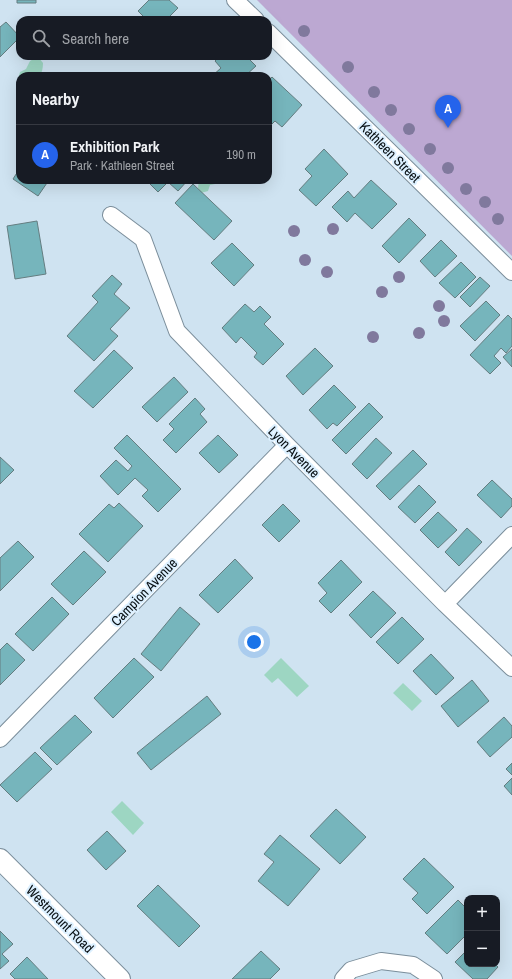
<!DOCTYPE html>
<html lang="en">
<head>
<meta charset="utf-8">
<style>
	:root { --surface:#171b24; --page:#242831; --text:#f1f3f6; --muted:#9ea1a6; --line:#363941; --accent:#2563eb }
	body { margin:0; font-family:"Archivo Narrow",sans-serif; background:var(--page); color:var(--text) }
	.controls { position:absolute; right:12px; bottom:12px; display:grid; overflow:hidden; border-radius:8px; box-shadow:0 4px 16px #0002 }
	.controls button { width:36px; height:36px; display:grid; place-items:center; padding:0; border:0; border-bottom:1px solid var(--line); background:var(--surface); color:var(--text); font:20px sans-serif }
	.you { position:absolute; left:254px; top:642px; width:14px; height:14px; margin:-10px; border:3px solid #fff; border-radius:50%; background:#1a73e8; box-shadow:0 0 0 6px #1a73e833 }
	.badge { display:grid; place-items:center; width:26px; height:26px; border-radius:50%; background:var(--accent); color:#fff; font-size:13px; font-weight:700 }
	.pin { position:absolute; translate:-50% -33px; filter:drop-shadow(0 1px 2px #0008) }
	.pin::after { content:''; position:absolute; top:21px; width:14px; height:12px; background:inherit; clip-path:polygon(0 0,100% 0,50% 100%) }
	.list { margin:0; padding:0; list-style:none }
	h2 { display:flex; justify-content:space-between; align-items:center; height:52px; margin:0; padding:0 16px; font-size:17px }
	h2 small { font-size:13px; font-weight:400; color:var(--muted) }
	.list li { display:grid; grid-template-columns:26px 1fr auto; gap:12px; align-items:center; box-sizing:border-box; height:60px; padding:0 16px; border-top:1px solid var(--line) }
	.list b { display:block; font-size:15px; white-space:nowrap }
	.list p { margin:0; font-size:13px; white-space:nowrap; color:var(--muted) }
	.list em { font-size:13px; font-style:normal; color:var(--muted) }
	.icon { flex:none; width:22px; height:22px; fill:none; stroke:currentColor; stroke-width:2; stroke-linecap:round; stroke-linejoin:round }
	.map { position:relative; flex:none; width:512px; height:979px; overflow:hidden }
	.search { position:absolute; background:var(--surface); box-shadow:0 4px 16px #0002; left:16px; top:16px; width:256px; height:44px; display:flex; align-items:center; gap:10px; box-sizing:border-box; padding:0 14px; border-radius:12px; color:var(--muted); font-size:15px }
	.panel { position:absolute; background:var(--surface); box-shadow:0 4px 16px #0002; left:16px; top:72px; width:256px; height:112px; border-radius:12px }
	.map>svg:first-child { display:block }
	.green { fill:#bca8d2 }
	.water { fill:#9dd6c2 }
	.building { fill:#76b5bc; stroke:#647d80 }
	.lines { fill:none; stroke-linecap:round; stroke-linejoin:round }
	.minor-casing { stroke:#7b8e9b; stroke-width:18 }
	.tertiary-casing { stroke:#7b8e9b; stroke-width:22 }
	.minor { stroke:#fff; stroke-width:16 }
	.tertiary { stroke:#fff; stroke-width:20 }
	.tree { fill:#80799d }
	.labels { text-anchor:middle; stroke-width:4; stroke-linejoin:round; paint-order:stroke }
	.street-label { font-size:14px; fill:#070e12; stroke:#dcf0ff }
</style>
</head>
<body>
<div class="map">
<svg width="512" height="979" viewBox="0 0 512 979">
	<rect width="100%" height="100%" fill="#cfe3f1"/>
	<!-- green -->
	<path class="green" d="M257 0H512V256Z"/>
	<!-- water -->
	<path class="water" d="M34 56H39V58L43 63C43 68 42 72 40 76H20V81L18 79 20 72 26 69 30 61 35 58Z
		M199 180H218L215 184 210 185 208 191 201 193 198 188Z
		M281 658 309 686 297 697 278 678 272 683 264 675Z
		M403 683 422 701 412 711 393 693Z
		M122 801 144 823 133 835 111 812Z"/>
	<!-- building -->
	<path class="building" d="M17 0H36V3H17Z
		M149 0H169L178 8 166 20H147L138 11Z
		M6 22 20 37 0 57V27Z
		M220 56H246L256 66 245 76H212L221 68 215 61Z
		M272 77 302 105 282 127 275 121 268 128V81Z
		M324 149 348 174 316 206 299 190 312 176 305 169Z
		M20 168V180H49L38 196 13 179Z
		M146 180H188L178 191 168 182 158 192Z
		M371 180 397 204 372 229 355 213 347 222 332 207 348 191 354 198Z
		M193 184 232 221 214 240 175 203Z
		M409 218 426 235 399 263 382 246Z
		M37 221 46 274 15 279 7 226Z
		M441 240 457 256 435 277 420 261Z
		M232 243 254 265 234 286 211 263Z
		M461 262 476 277 455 298 439 283Z
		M112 275 122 284 114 294 130 308 110 329 118 336 94 361 67 336 98 302 92 296Z
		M480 277 490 286 470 307 460 297Z
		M486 301 500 315 475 341 460 326Z
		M245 304 254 312 260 306 271 317 264 324 284 344 263 365 254 357 257 353 241 337 236 343 222 328Z
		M508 315 512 319V346L506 353 501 348 494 356 501 363 490 374 470 355Z
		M315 348 333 366 303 395 286 376Z
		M512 349V367L503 357Z
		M114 350 133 368 93 408 74 391Z
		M174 377 188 392 157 422 142 407Z
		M334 385 356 407 337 426 333 423 327 429 309 410Z
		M195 398 205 409 200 414 207 422 176 453 163 440 174 429 169 424Z
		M369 403 383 417 346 454 332 440Z
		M127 435 181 489 158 512 142 496 148 490 135 478 118 495 100 476 116 460 128 471 132 466 114 448Z
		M218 435 238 455 219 473 199 453Z
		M376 438 392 453 367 479 352 464Z
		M413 450 427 464 390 500 376 486Z
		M0 457 14 470 0 484Z
		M492 480 512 499V506L501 518 477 495Z
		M419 485 436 502 415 523 398 507Z
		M119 503 143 526 108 562 79 534 109 504 114 508Z
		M283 504 300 521 279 542 262 525Z
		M438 512 457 530 438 548 420 530Z
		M467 528 482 542 459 566 445 552Z
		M18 541 34 557 0 591V558Z
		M84 551 106 572 73 605 51 584Z
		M235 559 253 578 218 613 199 595Z
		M341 560 362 582 331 613 319 601 327 593 318 583Z
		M373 591 396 613 371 638 349 615Z
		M52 597 69 614 33 651 15 634Z
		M180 607 200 624 161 671 141 654Z
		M402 617 424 639 398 664 376 642Z
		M7 643 25 660 0 685V650Z
		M431 654 454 678 436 695 413 671Z
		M134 658 154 677 113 718 94 698Z
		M472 680 489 701 458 727 441 706Z
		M207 696 221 714 151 770 137 753Z
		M75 715 92 732 57 765 40 748Z
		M504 717 512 726V737L490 757 477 742Z
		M35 752 52 769 17 802 0 785Z
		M512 763V775L506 769Z
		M512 778V795L504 786Z
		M336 809 366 837 340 864 310 836Z
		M107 831 126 851 106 870 87 850Z
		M280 835 320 869 288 906 258 881 274 862 264 854Z
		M424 858 454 887 427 914 412 899 418 893 403 879Z
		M158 885 200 926 179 947 137 906Z
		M458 900 467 909V934L447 954 425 933Z
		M0 931 13 944 2 954 9 961 0 969Z
		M467 950V964H495L498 967 487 979H473L455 962Z
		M261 951 280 969 270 979H232Z
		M27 957 48 979H15L10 974Z"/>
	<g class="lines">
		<defs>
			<path id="minor" d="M235 0 256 20
				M268 32 512 272
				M111 215 143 239 177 331 287 445 445 604 512 668
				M445 604 512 535
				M0 739 287 445
				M343 979 351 970 381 961 413 965 434 979"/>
			<path id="tertiary" d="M0 859 120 979"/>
		</defs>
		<!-- minor casing -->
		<use href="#minor" class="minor-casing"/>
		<!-- tertiary casing -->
		<use href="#tertiary" class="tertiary-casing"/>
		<!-- minor -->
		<use href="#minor" class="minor"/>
		<!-- tertiary -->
		<use href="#tertiary" class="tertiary"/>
	</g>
	<!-- trees -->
	<g class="tree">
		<circle cx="304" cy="31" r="6"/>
		<circle cx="348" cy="67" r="6"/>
		<circle cx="374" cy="92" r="6"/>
		<circle cx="391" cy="110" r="6"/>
		<circle cx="409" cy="129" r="6"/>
		<circle cx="430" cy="149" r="6"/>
		<circle cx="448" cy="168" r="6"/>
		<circle cx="466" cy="189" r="6"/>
		<circle cx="485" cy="202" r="6"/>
		<circle cx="498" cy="219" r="6"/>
		<circle cx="333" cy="229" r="6"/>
		<circle cx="294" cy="231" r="6"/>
		<circle cx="305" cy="260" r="6"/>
		<circle cx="327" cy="272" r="6"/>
		<circle cx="399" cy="277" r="6"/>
		<circle cx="382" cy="292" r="6"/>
		<circle cx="439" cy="306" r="6"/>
		<circle cx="444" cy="321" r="6"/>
		<circle cx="419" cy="333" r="6"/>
		<circle cx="373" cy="337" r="6"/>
	</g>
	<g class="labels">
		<!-- street labels -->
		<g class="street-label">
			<text transform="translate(390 152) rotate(45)" y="5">Kathleen Street</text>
			<text transform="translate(294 452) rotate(45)" y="5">Lyon Avenue</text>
			<text transform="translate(144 592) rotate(-46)" y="5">Campion Avenue</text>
			<text transform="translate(60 919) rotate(45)" y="5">Westmount Road</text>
		</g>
	</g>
</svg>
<div class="controls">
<button>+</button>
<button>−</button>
</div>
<div class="you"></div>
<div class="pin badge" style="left:448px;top:128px">A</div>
<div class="search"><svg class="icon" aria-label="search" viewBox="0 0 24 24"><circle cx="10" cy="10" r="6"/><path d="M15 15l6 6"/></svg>Search here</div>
<section class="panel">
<h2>Nearby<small></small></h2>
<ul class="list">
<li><span class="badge">A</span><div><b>Exhibition Park</b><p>Park · Kathleen Street</p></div><em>190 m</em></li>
</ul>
</section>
</div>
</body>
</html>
